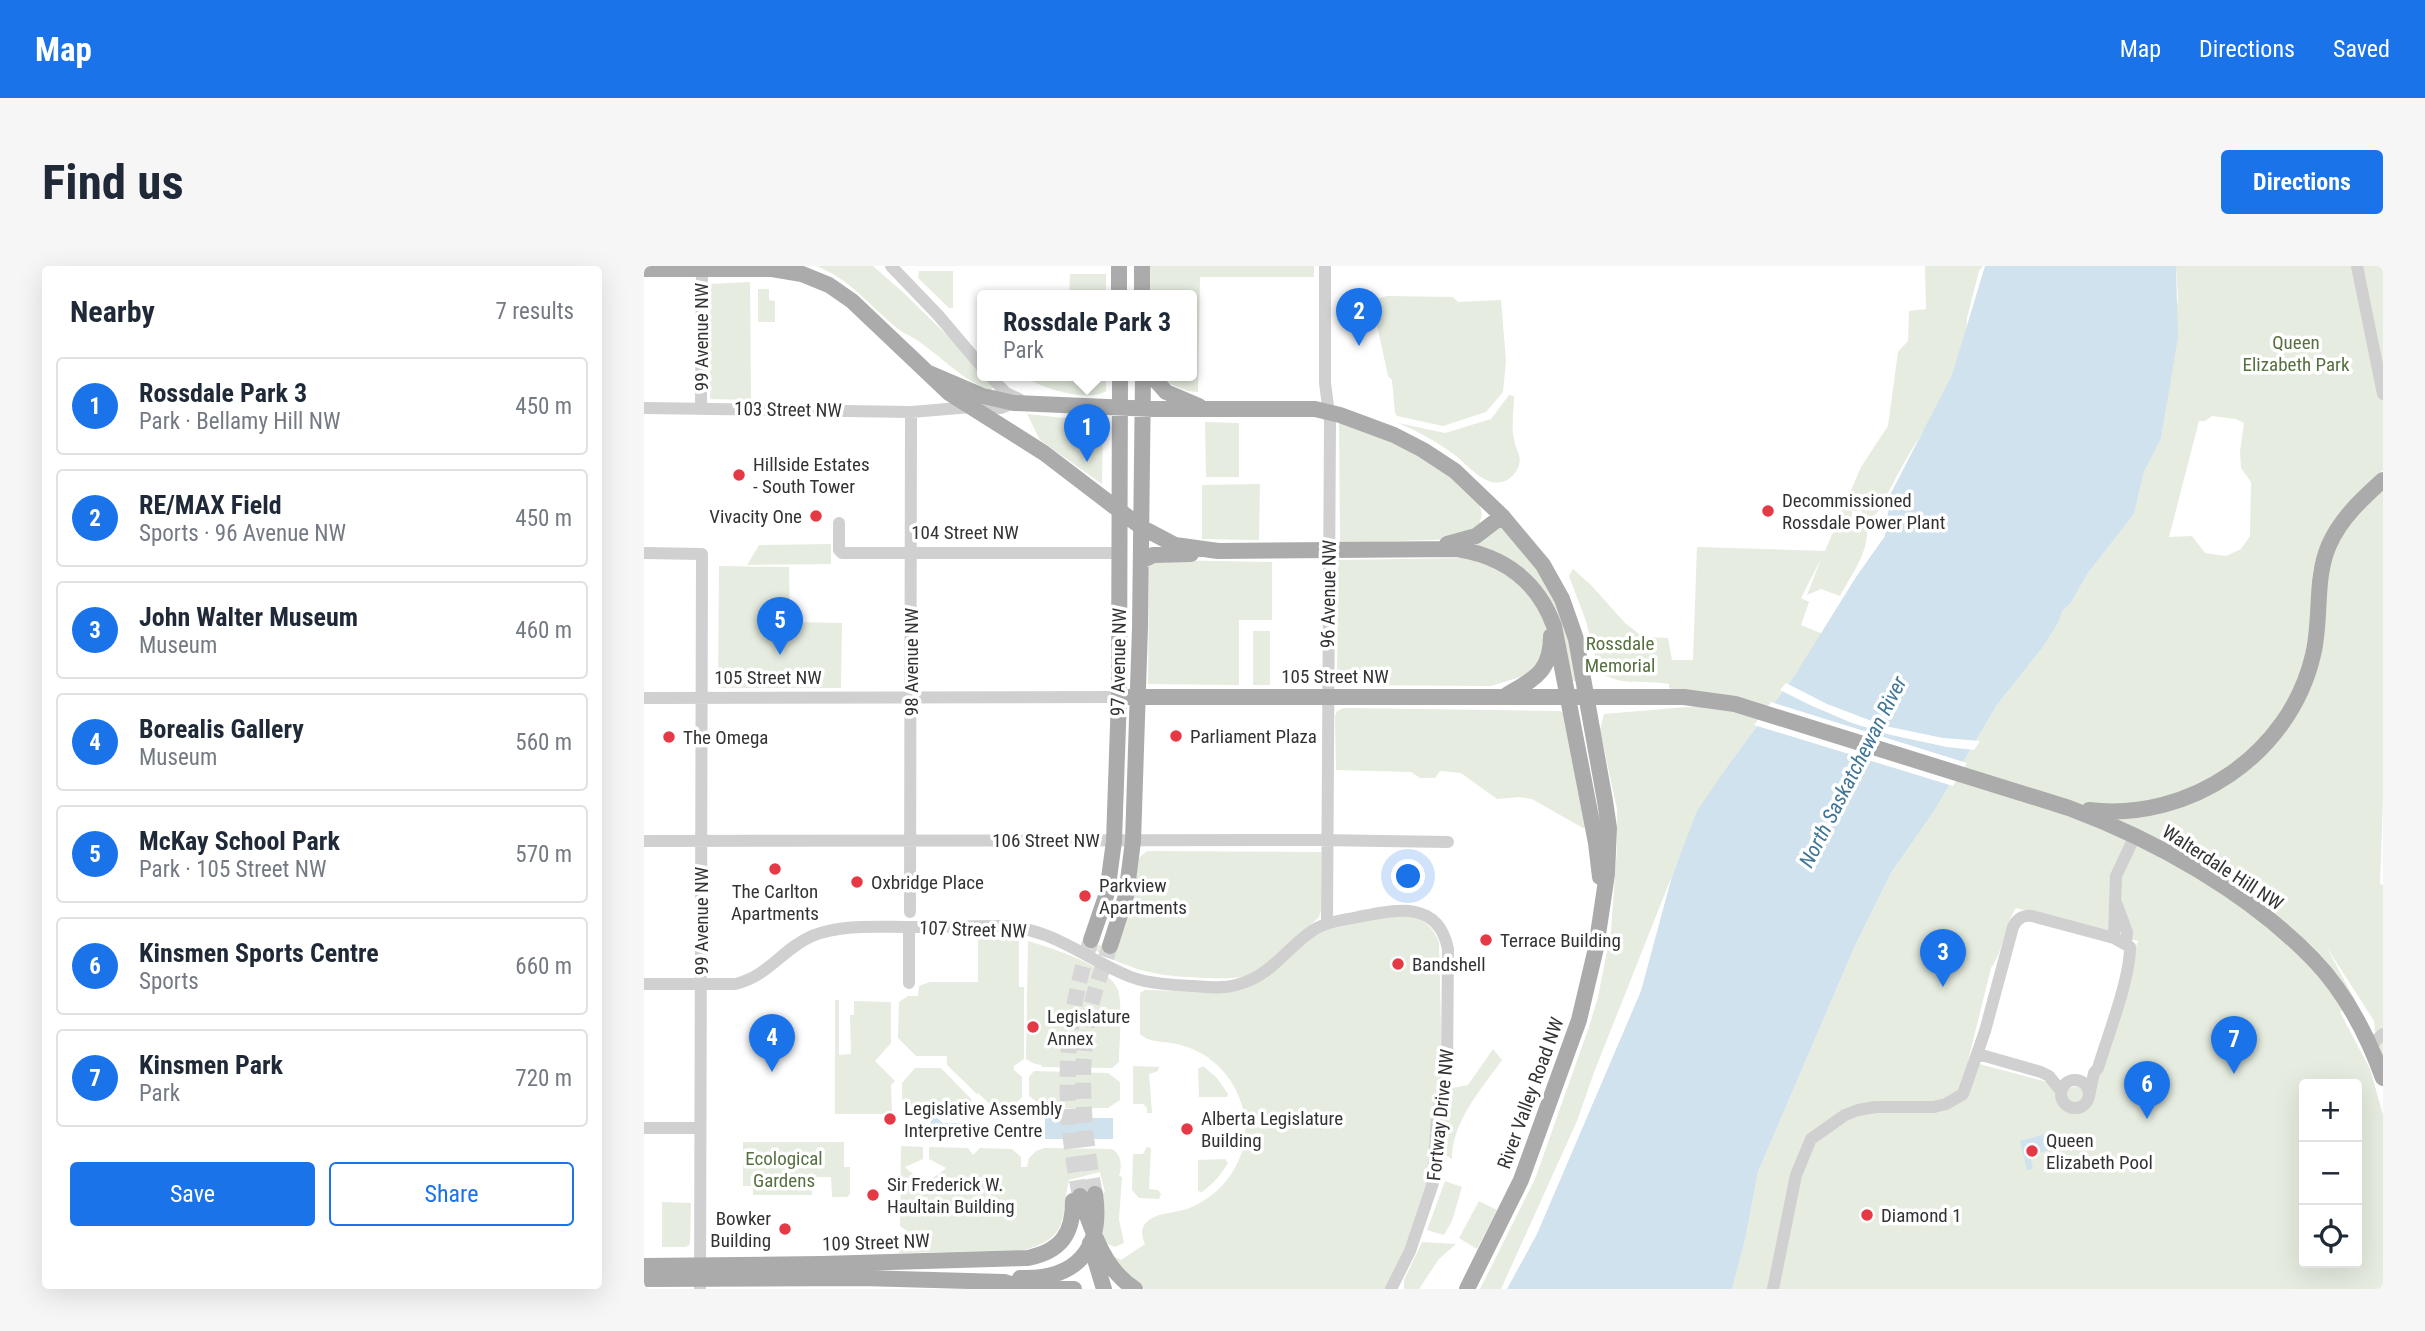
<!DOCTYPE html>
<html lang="en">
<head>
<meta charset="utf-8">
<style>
	:root { --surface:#fff; --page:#f6f6f7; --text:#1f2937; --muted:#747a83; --line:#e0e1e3; --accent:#1a73e8 }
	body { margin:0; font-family:"Roboto Condensed",sans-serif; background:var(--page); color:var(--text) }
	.controls { position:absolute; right:21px; bottom:21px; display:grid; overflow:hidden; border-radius:7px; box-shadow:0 7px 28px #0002 }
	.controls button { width:63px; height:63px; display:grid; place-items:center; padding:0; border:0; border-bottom:2px solid var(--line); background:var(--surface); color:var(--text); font:35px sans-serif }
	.you { position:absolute; left:765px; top:611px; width:24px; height:24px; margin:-18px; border:5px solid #fff; border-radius:50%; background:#1a73e8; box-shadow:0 0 0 10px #1a73e833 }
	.badge { display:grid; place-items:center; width:46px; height:46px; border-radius:50%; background:var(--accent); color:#fff; font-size:23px; font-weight:700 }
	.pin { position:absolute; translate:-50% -58px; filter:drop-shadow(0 2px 4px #0008) }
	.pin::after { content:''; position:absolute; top:37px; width:24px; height:21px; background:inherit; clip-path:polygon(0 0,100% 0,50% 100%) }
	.popup { position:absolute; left:333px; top:24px; width:220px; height:91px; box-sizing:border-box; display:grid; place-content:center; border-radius:7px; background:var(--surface); filter:drop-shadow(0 2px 5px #0005); font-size:23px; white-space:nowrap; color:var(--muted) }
	.popup b { font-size:26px; color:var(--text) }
	.popup::after { content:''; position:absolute; left:50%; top:100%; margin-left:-14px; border:14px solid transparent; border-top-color:var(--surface) }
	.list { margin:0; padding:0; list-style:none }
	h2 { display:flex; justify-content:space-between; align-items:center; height:91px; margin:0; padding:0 28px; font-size:30px }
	h2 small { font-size:23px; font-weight:400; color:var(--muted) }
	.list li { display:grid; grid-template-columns:46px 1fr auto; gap:21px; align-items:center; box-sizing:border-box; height:98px; margin:0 14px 14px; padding:0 14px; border:2px solid var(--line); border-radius:7px }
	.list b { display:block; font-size:26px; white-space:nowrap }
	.list p { margin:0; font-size:23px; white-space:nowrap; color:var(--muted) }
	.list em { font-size:23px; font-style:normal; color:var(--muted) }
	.actions { display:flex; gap:14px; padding:21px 28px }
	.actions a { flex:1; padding:16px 0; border:2px solid var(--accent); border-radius:7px; text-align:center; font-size:24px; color:var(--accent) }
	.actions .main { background:var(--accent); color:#fff }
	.icon { flex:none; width:38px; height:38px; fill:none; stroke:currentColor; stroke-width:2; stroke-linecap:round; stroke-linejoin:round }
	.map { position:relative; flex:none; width:1739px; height:1023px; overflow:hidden; border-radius:7px }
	header { display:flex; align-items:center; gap:42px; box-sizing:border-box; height:98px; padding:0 35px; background:var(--accent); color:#fff }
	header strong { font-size:33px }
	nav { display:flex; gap:38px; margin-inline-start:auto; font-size:24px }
	.intro { display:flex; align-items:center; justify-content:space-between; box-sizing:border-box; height:168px; padding:0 42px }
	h1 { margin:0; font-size:49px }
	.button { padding:18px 32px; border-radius:7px; background:var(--accent); color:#fff; font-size:24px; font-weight:700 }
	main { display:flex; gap:42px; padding:0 42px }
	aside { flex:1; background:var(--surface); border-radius:7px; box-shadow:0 7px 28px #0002 }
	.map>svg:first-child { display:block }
	.green { fill:#e6ecdf; fill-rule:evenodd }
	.water { fill:#cfe2ee }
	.pier { fill:#fff }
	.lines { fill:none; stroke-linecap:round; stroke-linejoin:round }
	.major-tunnel { stroke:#d6d6d6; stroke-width:16; stroke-dasharray:16 8; stroke-linecap:butt }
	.minor { stroke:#d0d0d0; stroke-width:12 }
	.major { stroke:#ababab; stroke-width:16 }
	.poi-dot { fill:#e63946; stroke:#fff; stroke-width:2.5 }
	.labels { text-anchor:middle; stroke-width:7; stroke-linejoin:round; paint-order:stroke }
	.street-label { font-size:19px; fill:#333; stroke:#fff }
	.park-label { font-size:19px; fill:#56703f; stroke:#fff }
	.poi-label { font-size:19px; fill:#333; stroke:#fff; text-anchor:start }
	.water-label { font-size:21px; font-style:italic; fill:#3f7597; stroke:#fff }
</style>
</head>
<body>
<header>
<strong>Map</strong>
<nav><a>Map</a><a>Directions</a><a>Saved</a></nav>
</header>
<div class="intro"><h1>Find us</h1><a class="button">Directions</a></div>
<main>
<aside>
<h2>Nearby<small>7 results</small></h2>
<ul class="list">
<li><span class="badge">1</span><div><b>Rossdale Park 3</b><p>Park · Bellamy Hill NW</p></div><em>450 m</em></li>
<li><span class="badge">2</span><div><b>RE/MAX Field</b><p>Sports · 96 Avenue NW</p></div><em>450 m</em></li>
<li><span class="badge">3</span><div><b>John Walter Museum</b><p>Museum</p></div><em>460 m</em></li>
<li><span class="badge">4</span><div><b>Borealis Gallery</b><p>Museum</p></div><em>560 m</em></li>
<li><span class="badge">5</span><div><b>McKay School Park</b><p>Park · 105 Street NW</p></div><em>570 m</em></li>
<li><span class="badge">6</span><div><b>Kinsmen Sports Centre</b><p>Sports</p></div><em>660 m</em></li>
<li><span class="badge">7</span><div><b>Kinsmen Park</b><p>Park</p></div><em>720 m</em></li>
</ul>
<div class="actions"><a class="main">Save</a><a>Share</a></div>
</aside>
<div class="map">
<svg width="1739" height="1023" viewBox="0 0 1739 1023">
	<rect width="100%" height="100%" fill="#fff"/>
	<!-- green -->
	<path class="green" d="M172 0H229L262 29 338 104V110H344L350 120 347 124C316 114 298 90 271 73 265 69 258 67 253 62 225 39 206 13 172 0Z
		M506 0H670V11H556L554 126 543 125 520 115 518 110H548V30H505Z
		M1281 0H1339L1335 5 1323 52 1322 75 1313 100 1281 162 1261 195 1233 247 1223 254V248H1218V245H1208L1207 264H1217L1218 261H1223C1225 286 1208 308 1196 330L1177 323 1163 329 1177 293 1157 332 1165 336 1157 359 1179 368 1151 409 1085 498 1052 549 949 809 933 855 857 1023H836L891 913 945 761 954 731 967 665 973 582V543L956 464 960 448 1055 440 1034 425 1025 422V418C999 413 975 422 954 404L942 355 925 310 929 303 947 319 981 357 999 371 1024 372 1028 394H1049L1053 281 1181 285 1217 201 1244 160 1254 86 1264 75 1265 45 1282 43Z
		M1532 0H1739V204C1704 234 1675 263 1668 312L1708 250 1739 223V533L1736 618 1739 619V802L1733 782 1730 755 1682 680 1711 734 1696 746 1726 803 1739 849V1023H1088L1101 974 1114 906 1210 682 1247 607 1290 545 1353 439 1399 381 1414 357 1419 344 1426 338 1444 307 1490 248 1500 206 1517 173 1522 143 1534 31ZM1568 150 1592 153 1600 157 1596 186 1597 202 1607 216 1606 270 1597 283 1582 290 1561 287 1548 270 1525 271 1555 155H1561ZM1372 642 1494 675 1443 818 1426 822 1324 795 1347 702C1360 684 1360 660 1372 642ZM1660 818H1713V997H1660Z
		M275 5H309V42H305L274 12Z
		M426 8H462V30H425Z
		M106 16 107 134 66 133V18Z
		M114 23H125V34L131 35V56H114Z
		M743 30 809 31 814 36 857 34 862 95 859 126 842 146 799 160 753 150 751 147 748 114 744 110 730 45 733 33Z
		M380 110H462V125C446 137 395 122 380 110Z
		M865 129 870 130C870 144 867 160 870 173 871 183 878 189 875 199 871 212 858 220 845 215 833 211 821 197 811 189 793 176 774 165 754 157L801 167 847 153Z
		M383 148 459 156 458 218 396 174Z
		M695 154 737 169 810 210 835 236 838 248 835 260 813 273 696 277Z
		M561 156 595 157V211H562Z
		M616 218 615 274 558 273V219Z
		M857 259 894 301 918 345 934 415H927L910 345 827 279Z
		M187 278V298L103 299 115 279Z
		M823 292 846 298 882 323 900 352 903 368 895 401 879 410 847 420 693 419 694 294Z
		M512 294 628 296V354H595V419L504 418 505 301 507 296Z
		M75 300 145 301 146 356 198 357 197 422H74Z
		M609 365H626V419H609Z
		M700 442 915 445 921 447 942 561 939 562 888 533 875 531 853 533 817 507 796 505 791 512H776L767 506 692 504 691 450 693 445Z
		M503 585 677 586V644L675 651C655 670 634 695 610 707 595 714 579 712 562 712 510 710 486 705 440 678L442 675 475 685 472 683 495 592Z
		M744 650C770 650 784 650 795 676L798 801 784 918 776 950 742 1023H501L491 1016 467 989 477 994 501 978C497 969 496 961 505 954 515 946 534 947 546 942 589 924 614 876 595 831 583 801 558 782 527 777 516 775 504 776 496 768V727L501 724 583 726 621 711 669 671 682 664Z
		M334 670 375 672V721H380V793L370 800V804L378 811V831L369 840 347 839 334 827 333 828 303 799V790H272L254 772 255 736 264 730H274L275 720 286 716H334Z
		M384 675C408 682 465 700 474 724 479 741 475 777 475 796L468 802 398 801 397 799 391 798 382 793Z
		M191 734H195V789L207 788 206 749H210V735L247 736V777L231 795 251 815 247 819 248 848H191Z
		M849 783 858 794C837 824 808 855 808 893L798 887 799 851 808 822 824 819Z
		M489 800 515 801 514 805 505 808 508 847H503V842L499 838H489Z
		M559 800 573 812 584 828 583 831H555L554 803Z
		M271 802H297L328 834 320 841H258V817Z
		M390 805 464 807 476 816V834L464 842H402L385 830V811Z
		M99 876H200V901H206V928L203 931H188L187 911H169L168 929H109V920H99Z
		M257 880 279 881V893L261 901C277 917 286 917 302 902L285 893V881L324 882 329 889 336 882 368 883 377 891V901H383L385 892 392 885 400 882 468 883C478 889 478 900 475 910L478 911 475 953 480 977 471 981 461 977C455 963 459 944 457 929L461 926 456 906 425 914C416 953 427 970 381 984L255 987V981L266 967 256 960Z
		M503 881 507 882 505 923 514 924 517 928 515 933 495 932 488 924 489 888H499Z
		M581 893 584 897C577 909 569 918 558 926L554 925V894Z
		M801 915 818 921 808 955 800 969 783 964Z
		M835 935 853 944 833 983 815 972Z
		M18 936 47 937 46 978 42 981H18Z
		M778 976 812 978 795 993 775 1023H760V1014Z"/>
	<!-- water -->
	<path class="water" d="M1341 0H1532L1534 71 1517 173 1500 206 1490 248 1444 307 1426 338 1419 344 1414 357 1399 381 1353 439 1290 545 1247 607 1210 682 1114 906 1101 974 1088 1023H863L893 968 997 725 1028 610 1053 545 1085 498 1151 409 1212 311 1241 270 1246 229 1308 109Z
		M287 851H292L299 857H316L325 862V872H306L295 867 286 868Z
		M401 852H469V873H401Z
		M1405 867 1409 883 1386 889 1389 903 1383 904 1376 875Z"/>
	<!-- pier -->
	<path class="pier" d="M1142 417 1183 438 1241 460 1299 472 1336 475 1330 484 1303 481 1247 469 1208 457 1166 439 1136 424Z
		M1127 436 1323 497 1309 520 1110 459Z"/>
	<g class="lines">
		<!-- major-tunnel -->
		<path class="major-tunnel" d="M451 928C439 871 433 793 448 736 453 717 460 698 466 680
			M436 930C418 841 418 764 446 677"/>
		<!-- minor -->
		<path class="minor" d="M247 0 294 49 338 101
			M681 0V117L686 156 683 657
			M1713 0 1739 128
			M346 110 362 127 375 133
			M0 142 267 146 327 141 357 142 370 137
			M57 142 58 0
			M195 257V284L198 287H475
			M0 287 58 288 56 1023
			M0 432 475 431
			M0 575 674 574 804 576
			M1473 639 1483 666 1482 678
			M266 646 267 146
			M265 661V717
			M1470 672 1472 610 1491 570
			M0 718H91C125 710 138 683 168 670 197 658 233 661 264 661 294 661 325 660 355 660 409 661 440 693 487 711 506 718 530 719 550 720 564 721 578 723 592 719 630 710 644 678 673 662 686 655 701 654 714 651 751 644 794 633 804 683L803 806 793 850 789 917 766 985 747 1023
			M1726 780 1739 768
			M1334 788 1397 806 1405 810 1417 825
			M1417 828a14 14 0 1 1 28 0a14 14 0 1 1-28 0Z
			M0 862H56
			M1129 1023 1152 909 1167 873 1201 849 1214 844 1232 841H1290L1302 838 1319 828 1341 765 1369 661C1373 653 1378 649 1388 650L1470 672 1486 681C1486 713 1464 769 1454 802L1450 807 1445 830"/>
		<!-- major -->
		<path class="major" d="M475 0V30
			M498 0V30
			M0 3H128L158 8 185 19 208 35 305 127 400 187 497 261 531 279 574 285 813 283C860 290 894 316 910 360L952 577 956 611
			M285 107 339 130 370 137 509 143H671L696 149 750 169 779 184 811 205 858 250 899 299 918 333 932 373 961 535 965 562 963 608 952 682 935 754 877 914 823 1023
			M508 110 522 126 555 140
			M803 278 832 270 858 250
			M497 295 509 289 547 288
			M861 430C889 413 907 407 907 370
			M475 431H1040L1091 438 1425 542C1511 574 1604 626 1669 693 1701 726 1723 768 1739 812
			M1445 544C1546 556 1646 488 1669 389 1678 353 1670 313 1685 279 1697 252 1718 233 1739 214
			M447 674 463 627 470 575 475 431 476 110
			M466 680 482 630 489 575 496 361 499 110
			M436 930C448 963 459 1003 491 1023
			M446 977 460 1023
			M0 1000 178 998 384 992C417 985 429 968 429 935
			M376 1012C433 1014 459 983 451 928
			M0 1013 218 1012 360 1016 376 1021 430 1023"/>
	</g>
	<!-- markers -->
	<g class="poi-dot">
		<circle cx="95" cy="209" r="7"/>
		<circle cx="1124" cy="245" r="7"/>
		<circle cx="172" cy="250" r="7"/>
		<circle cx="532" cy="470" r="7"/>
		<circle cx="25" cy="471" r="7"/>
		<circle cx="131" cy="603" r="7"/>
		<circle cx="213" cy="616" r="7"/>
		<circle cx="441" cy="630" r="7"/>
		<circle cx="842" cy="674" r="7"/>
		<circle cx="754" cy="698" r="7"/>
		<circle cx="389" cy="761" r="7"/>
		<circle cx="246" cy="853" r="7"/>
		<circle cx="543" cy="863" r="7"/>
		<circle cx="1388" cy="885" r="7"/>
		<circle cx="229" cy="929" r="7"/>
		<circle cx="1223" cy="949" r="7"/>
		<circle cx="141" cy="963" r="7"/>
	</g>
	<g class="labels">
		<!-- street labels -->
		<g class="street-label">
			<text transform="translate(57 71) rotate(-90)" y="7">99 Avenue NW</text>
			<text transform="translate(144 143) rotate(1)" y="7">103 Street NW</text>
			<text x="321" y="273">104 Street NW</text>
			<text transform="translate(684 328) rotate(-89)" y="7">96 Avenue NW</text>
			<text transform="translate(267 396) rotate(-90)" y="7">98 Avenue NW</text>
			<text transform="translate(474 396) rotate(-89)" y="7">97 Avenue NW</text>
			<text x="691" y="417">105 Street NW</text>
			<text x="124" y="418">105 Street NW</text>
			<text x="402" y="581">106 Street NW</text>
			<text transform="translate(1579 601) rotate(33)" y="7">Walterdale Hill NW</text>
			<text transform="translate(57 655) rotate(-90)" y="7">99 Avenue NW</text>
			<text transform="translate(329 663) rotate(2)" y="7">107 Street NW</text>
			<text transform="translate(886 827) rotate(-70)" y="7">River Valley Road NW</text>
			<text transform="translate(796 849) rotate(-84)" y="7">Fortway Drive NW</text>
			<text transform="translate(232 976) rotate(-2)" y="7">109 Street NW</text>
		</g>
		<!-- park labels -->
		<g class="park-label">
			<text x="1652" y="83">Queen<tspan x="1652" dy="22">Elizabeth Park</tspan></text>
			<text x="976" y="384">Rossdale<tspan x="976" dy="22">Memorial</tspan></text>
			<text x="140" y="899">Ecological<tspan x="140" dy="22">Gardens</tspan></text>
		</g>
		<!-- poi labels -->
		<g class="poi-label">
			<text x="109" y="205">Hillside Estates<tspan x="109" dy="22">- South Tower</tspan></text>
			<text x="1138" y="241">Decommissioned<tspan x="1138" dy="22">Rossdale Power Plant</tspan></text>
			<text x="158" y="257" text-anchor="end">Vivacity One</text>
			<text x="546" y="477">Parliament Plaza</text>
			<text x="39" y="478">The Omega</text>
			<text x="227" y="623">Oxbridge Place</text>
			<text x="455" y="626">Parkview<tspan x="455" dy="22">Apartments</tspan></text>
			<text x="131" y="632" text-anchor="middle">The Carlton<tspan x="131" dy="22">Apartments</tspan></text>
			<text x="856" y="681">Terrace Building</text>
			<text x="768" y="705">Bandshell</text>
			<text x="403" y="757">Legislature<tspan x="403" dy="22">Annex</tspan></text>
			<text x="260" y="849">Legislative Assembly<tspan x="260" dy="22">Interpretive Centre</tspan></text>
			<text x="557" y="859">Alberta Legislature<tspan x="557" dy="22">Building</tspan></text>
			<text x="1402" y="881">Queen<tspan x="1402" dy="22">Elizabeth Pool</tspan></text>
			<text x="243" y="925">Sir Frederick W.<tspan x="243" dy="22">Haultain Building</tspan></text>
			<text x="1237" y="956">Diamond 1</text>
			<text x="127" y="959" text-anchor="end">Bowker<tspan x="127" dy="22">Building</tspan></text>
		</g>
		<!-- water labels -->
		<g class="water-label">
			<text transform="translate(1209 506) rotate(-63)" y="7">North Saskatchewan River</text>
		</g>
	</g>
</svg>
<div class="controls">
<button>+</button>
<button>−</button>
<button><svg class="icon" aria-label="locate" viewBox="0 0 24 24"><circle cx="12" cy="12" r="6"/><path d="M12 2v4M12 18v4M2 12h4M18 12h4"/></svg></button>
</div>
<div class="you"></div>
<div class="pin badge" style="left:443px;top:196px">1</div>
<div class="popup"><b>Rossdale Park 3</b>Park</div>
<div class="pin badge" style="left:715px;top:80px">2</div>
<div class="pin badge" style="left:1299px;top:721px">3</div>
<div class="pin badge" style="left:128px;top:806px">4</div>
<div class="pin badge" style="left:136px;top:389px">5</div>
<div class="pin badge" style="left:1503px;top:853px">6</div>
<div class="pin badge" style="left:1590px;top:808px">7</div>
</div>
</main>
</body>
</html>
